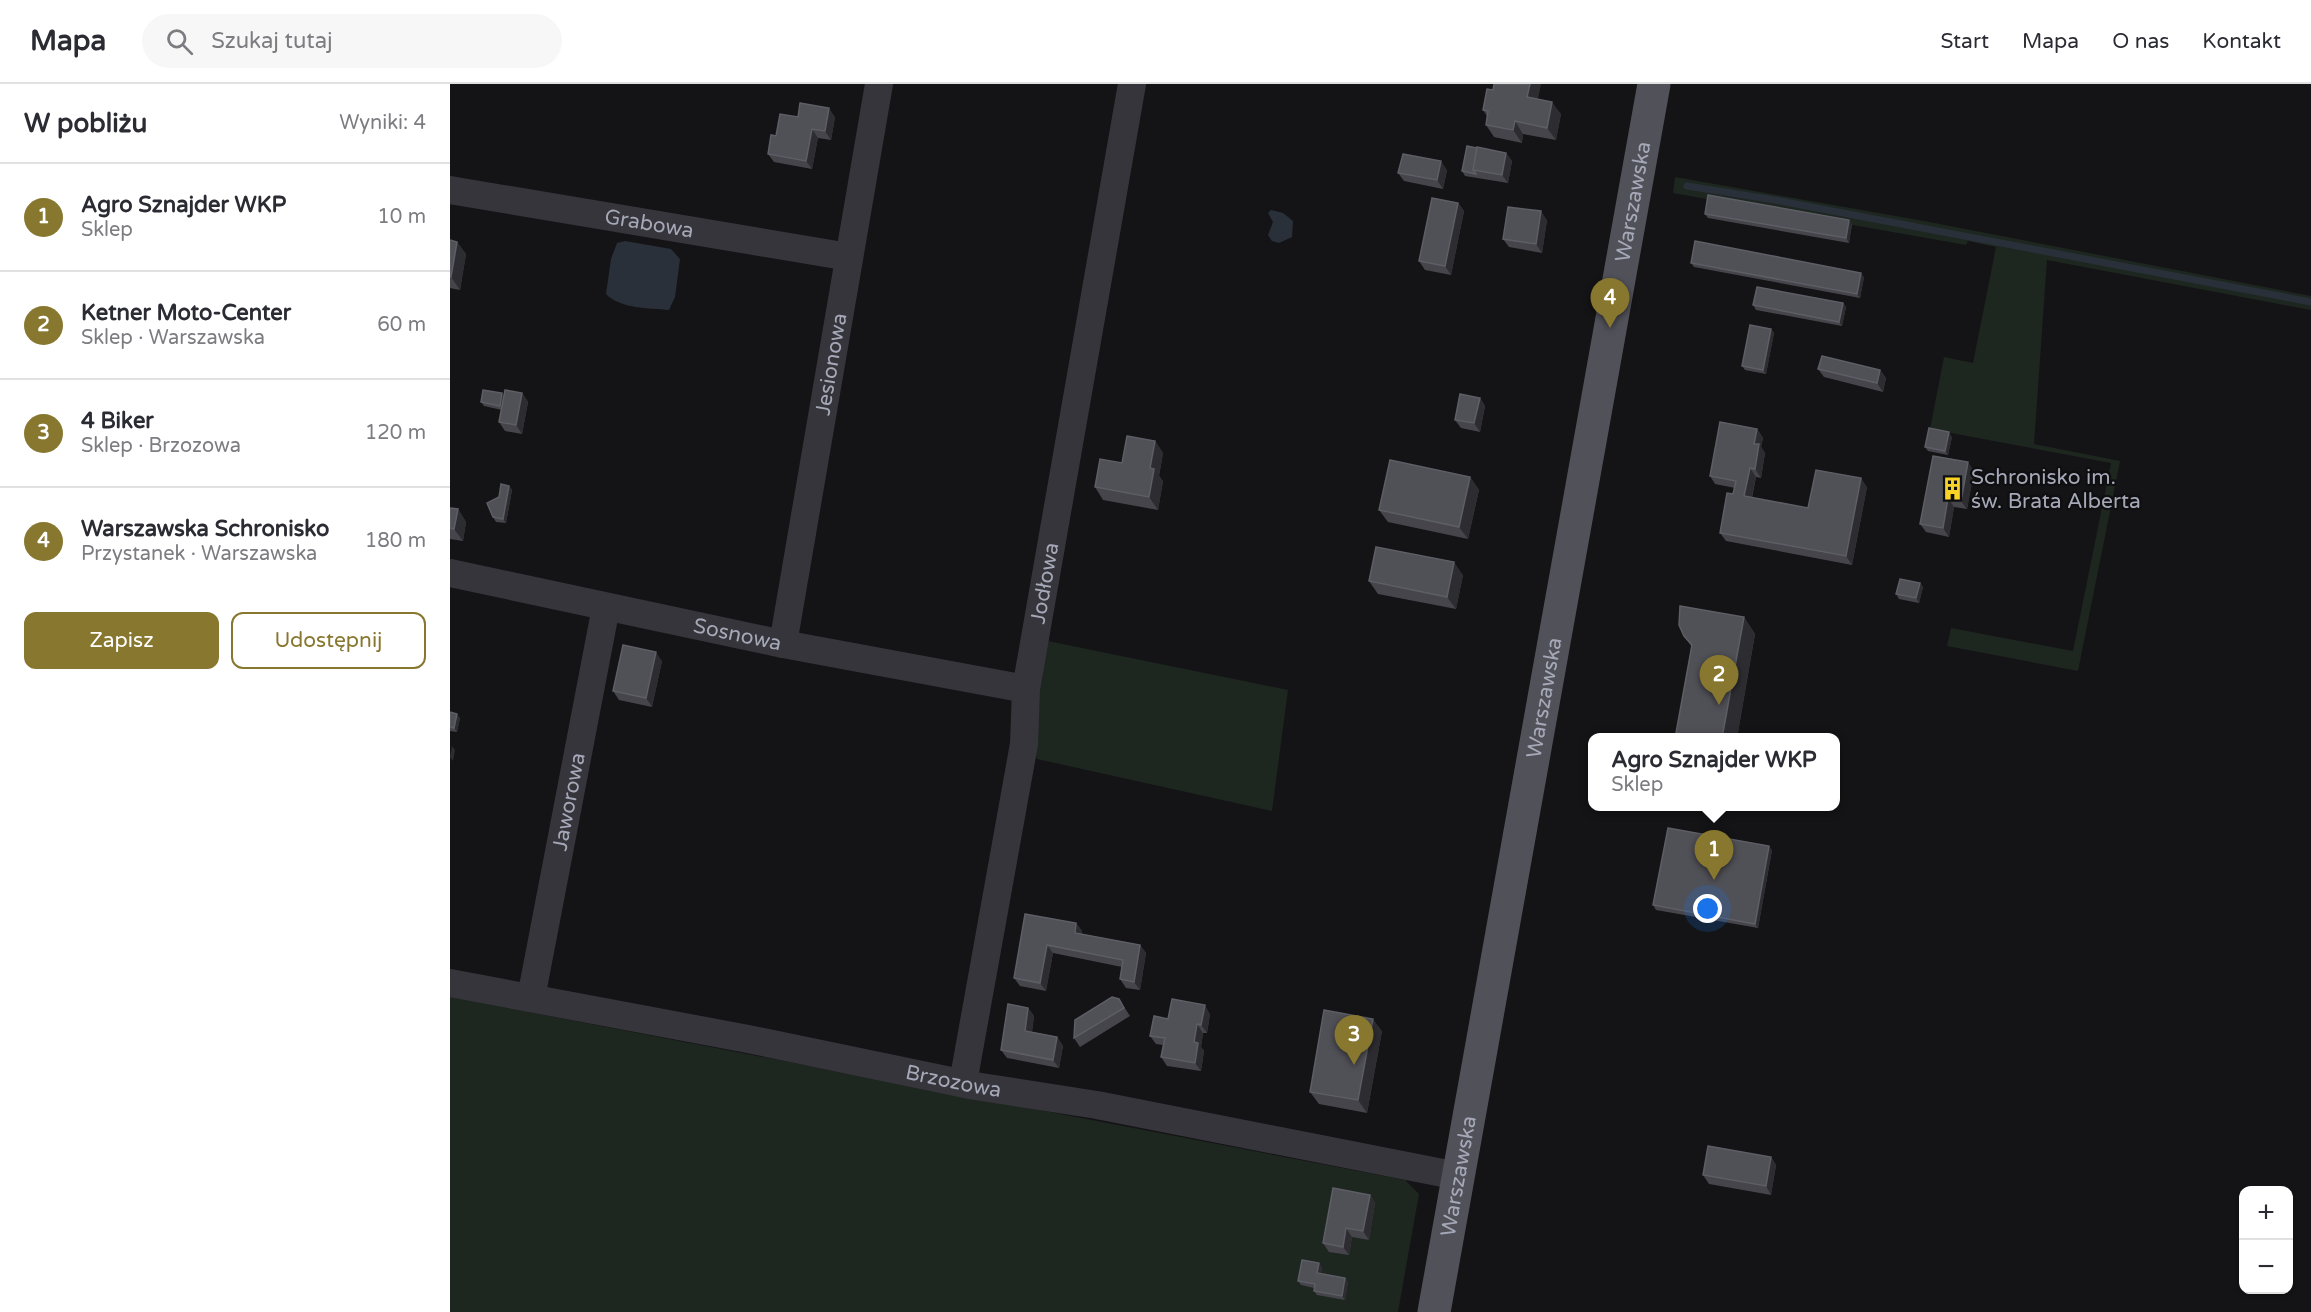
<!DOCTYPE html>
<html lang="pl">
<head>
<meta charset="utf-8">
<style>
	:root { --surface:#fff; --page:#f7f7f7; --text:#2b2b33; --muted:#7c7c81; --line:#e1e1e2; --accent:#88772e }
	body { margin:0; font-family:"Varela Round",sans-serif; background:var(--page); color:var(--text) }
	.controls { position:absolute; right:18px; bottom:18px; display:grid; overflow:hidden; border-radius:12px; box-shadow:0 2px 4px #0004 }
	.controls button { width:54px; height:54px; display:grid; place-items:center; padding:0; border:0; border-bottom:2px solid var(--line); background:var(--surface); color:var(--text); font:30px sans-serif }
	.you { position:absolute; left:1258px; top:825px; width:21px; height:21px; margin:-15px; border:4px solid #fff; border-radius:50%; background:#1a73e8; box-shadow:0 0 0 9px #1a73e833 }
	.badge { display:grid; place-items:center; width:39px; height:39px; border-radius:50%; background:var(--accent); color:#fff; font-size:20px; font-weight:700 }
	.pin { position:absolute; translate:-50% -50px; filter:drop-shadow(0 2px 3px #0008) }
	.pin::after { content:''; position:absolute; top:32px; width:21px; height:18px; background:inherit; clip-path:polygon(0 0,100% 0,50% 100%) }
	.popup { position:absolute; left:1138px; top:649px; width:252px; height:78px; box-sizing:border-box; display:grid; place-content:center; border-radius:12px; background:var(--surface); filter:drop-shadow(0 2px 4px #0005); font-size:20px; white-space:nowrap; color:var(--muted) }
	.popup b { font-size:22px; color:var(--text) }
	.popup::after { content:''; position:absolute; left:50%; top:100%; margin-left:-12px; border:12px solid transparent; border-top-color:var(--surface) }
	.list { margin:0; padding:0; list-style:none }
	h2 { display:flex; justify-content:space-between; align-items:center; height:78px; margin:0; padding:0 24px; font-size:26px }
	h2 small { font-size:20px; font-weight:400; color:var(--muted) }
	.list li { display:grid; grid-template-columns:39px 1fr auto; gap:18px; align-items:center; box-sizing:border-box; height:108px; padding:0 24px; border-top:2px solid var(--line) }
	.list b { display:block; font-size:22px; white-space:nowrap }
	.list p { margin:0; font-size:20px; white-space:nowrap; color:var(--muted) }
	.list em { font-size:20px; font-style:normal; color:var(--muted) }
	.actions { display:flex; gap:12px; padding:18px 24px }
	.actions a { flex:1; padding:14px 0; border:2px solid var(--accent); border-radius:12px; text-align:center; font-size:21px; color:var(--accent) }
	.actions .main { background:var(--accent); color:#fff }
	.icon { flex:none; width:33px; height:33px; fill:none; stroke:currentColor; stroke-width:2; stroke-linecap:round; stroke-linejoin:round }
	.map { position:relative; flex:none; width:1861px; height:1228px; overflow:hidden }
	header { display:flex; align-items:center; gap:36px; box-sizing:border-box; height:84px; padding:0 30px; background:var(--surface); border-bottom:2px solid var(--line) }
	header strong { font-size:28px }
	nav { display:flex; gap:33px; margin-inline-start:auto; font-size:21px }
	.search { width:420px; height:54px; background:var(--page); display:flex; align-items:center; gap:15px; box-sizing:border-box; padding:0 21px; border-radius:33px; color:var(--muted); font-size:22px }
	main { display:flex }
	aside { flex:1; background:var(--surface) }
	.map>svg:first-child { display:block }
	.green { fill:#1e2620 }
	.water { fill:#2a303a }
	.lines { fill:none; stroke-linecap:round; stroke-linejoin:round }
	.stream { stroke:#2a303a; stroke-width:7 }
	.minor { stroke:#35353b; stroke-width:28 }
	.major { stroke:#51515a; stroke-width:33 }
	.wall { fill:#45454b }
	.shaded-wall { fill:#2d2d31 }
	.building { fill:#505057; stroke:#5d5e66; stroke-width:1.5 }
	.labels { text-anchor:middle; stroke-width:4.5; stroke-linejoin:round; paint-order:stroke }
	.street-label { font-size:21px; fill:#a5a8b7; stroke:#0f0f11 }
	.poi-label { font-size:21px; fill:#a5a8b7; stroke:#0f0f11; text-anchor:start }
</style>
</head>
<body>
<header>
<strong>Mapa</strong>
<div class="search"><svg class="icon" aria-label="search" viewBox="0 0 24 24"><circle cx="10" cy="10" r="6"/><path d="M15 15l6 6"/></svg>Szukaj tutaj</div>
<nav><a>Start</a><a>Mapa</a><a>O nas</a><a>Kontakt</a></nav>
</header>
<main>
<aside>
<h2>W pobliżu<small>Wyniki: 4</small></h2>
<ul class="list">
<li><span class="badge">1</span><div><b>Agro Sznajder WKP</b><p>Sklep</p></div><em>10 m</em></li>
<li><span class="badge">2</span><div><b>Ketner Moto-Center</b><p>Sklep · Warszawska</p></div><em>60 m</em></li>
<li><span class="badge">3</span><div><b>4 Biker</b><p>Sklep · Brzozowa</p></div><em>120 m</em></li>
<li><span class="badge">4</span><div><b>Warszawska Schronisko</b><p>Przystanek · Warszawska</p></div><em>180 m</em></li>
</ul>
<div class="actions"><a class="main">Zapisz</a><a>Udostępnij</a></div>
</aside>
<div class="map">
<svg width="1861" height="1228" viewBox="0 0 1861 1228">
	<rect width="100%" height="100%" fill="#141416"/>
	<!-- green -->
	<path class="green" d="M1225 93 1474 137 1861 212V226L1597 176 1584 360 1670 377 1628 587 1497 562 1501 544 1623 567 1661 379 1480 345 1494 273 1523 279 1546 163 1518 157 1516 161 1223 109Z
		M593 556 838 606 822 727 587 675 578 650Z
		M0 913 955 1096 969 1110 948 1228H0Z"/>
	<!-- water -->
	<path class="water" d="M821 126 833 129 843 137 842 153 829 159 822 157 818 151 823 138 818 129Z
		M175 157 221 165 230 175 225 213 219 226C199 224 171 225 156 210L161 175 167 159Z"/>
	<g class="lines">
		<!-- stream -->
		<path class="stream" d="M1237 102 1325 116 1861 218"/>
		<!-- minor -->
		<g class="minor">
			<path id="s1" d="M0 106 399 173"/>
			<path id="s2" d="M0 489 333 560 576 605"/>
			<path id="s3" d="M333 560 429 0"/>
			<path id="s4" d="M0 899 298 955 525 1002 647 1021 1008 1092"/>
			<path id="s5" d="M81 914 156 523"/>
			<path id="s6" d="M513 999 574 660 576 605 682 0"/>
		</g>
		<!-- major -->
		<path class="major" id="s7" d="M984 1228 1204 0"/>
	</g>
	<!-- wall -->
	<path class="wall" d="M1088 15 1111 30 1106 56 1073 50 1072 59 1044 53 1036 41 1037 32 1033 26Z
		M348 33H385L381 56 368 54 362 85 324 78 318 70 326 52Z
		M1056 69 1062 77 1058 99 1015 92 1012 87Z
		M997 86 993 105 954 97 948 89Z
		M1008 119 1014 127 1001 191 975 186 969 177Z
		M1255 130 1402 140 1399 159 1258 134Z
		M1097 136 1092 169 1059 163 1053 155Z
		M0 156 7 158 16 170 10 206 0 204Z
		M1241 179 1414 193 1410 214 1244 183Z
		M1393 219 1396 223 1392 242 1306 226 1303 221Z
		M1321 245 1324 249 1316 290 1295 286 1292 282Z
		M1368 285 1430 286 1436 294 1433 308 1374 293Z
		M72 309 78 318 72 350 55 347 49 338 52 326 34 322 31 318 54 312Z
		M1030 314 1035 322 1030 348 1011 344 1005 336Z
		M1307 345 1313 354 1311 363 1315 369 1311 394 1306 393 1302 414 1358 424 1417 403 1402 481 1276 457 1270 449 1285 404 1265 400 1260 392Z
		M1502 353 1498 371 1478 367 1475 363Z
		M705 357 713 369 709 392 713 397 708 426 653 416 645 403 672 379Z
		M1524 387 1517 425 1504 423 1499 453 1476 448 1470 440Z
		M1020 393 1029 406 1018 455 938 438 929 426Z
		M59 402 62 406 56 439 46 438 43 433 49 413Z
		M0 424 8 425 16 438 13 457 0 455Z
		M1013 491 1006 525 928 510 919 497Z
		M1470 499 1473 503 1469 519 1449 515 1446 510Z
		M1294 533 1305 550 1287 654H1230L1226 649 1242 563 1234 552Z
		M212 577 202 623 169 616 163 607Z
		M0 628 10 634 7 648 0 647Z
		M1322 766 1308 844 1206 826 1203 821Z
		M575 830 626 839 632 847V850L690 861 696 869 690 906 676 904 670 895 672 883 603 869 596 907 570 902 564 894Z
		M669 915 680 932 630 963 624 954Z
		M578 924 584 932 582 948 607 953 613 962 609 984 557 974 551 966Z
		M760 930 757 949H753L751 963 754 967 751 987 717 982 711 973 713 961 706 960 700 952 718 935Z
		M932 947 917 1029 869 1020 860 1008Z
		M1321 1073 1326 1081 1321 1111 1259 1100 1253 1091Z
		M920 1111 925 1119 919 1156 902 1153 899 1171 879 1168 873 1159Z
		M872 1183 871 1189 895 1194 898 1198 895 1216 867 1211 864 1207V1204L851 1201 848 1197Z"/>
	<!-- shaded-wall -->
	<path class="shaded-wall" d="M1080 0H1091L1086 25 1077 13Z
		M1102 18 1111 30 1106 56 1097 44Z
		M379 24 385 33 381 56 375 47Z
		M1065 37 1073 50 1072 59 1063 46Z
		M362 45 368 54 362 85 356 77Z
		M1056 69 1062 77 1058 99 1052 91Z
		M991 77 997 86 993 105 987 96Z
		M1008 119 1014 127 1001 191 995 182Z
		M1091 127 1097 136 1092 169 1086 160Z
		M1399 136 1402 140 1399 159 1396 154Z
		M7 158 16 170 10 206 1 193Z
		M1411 189 1414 193 1410 214 1407 210Z
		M1393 219 1396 223 1392 242 1389 238Z
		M1321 245 1324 249 1316 290 1313 286Z
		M1430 286 1436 294 1433 308 1427 299Z
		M52 309 55 314 53 326 50 322Z
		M72 309 78 318 72 350 66 341Z
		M1030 314 1035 322 1030 348 1024 339Z
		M1307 345 1313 354 1311 363 1315 369 1311 394 1305 385 1304 360Z
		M1499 348 1502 353 1498 371 1495 367Z
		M705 357 713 369 709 392 713 397 708 426 699 413 700 384Z
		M1518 378 1524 387 1517 425 1511 417Z
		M1300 384 1306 393 1300 421 1294 412Z
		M1020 393 1029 406 1018 455 1009 443Z
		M1411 394 1417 403 1402 481 1396 472Z
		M59 402 62 406 56 439 53 435Z
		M1498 414 1504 423 1499 453 1493 444Z
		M8 425 16 438 13 457 4 445Z
		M1004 478 1013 491 1006 525 997 513Z
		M1470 499 1473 503 1469 519 1466 514Z
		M1294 533 1305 550 1287 654H1272Z
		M206 568 212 577 202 623 196 614Z
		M7 630 10 634 7 648 4 644Z
		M2 662 5 666 3 677 0 673Z
		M1319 762 1322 766 1308 844 1305 840Z
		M626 839 632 847 631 858 625 849Z
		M597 861 603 869 596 907 590 899Z
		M690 861 696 869 690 906 684 898Z
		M755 921 760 930 757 949 751 941Z
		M578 924 584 932 581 955 575 947Z
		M923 935 932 947 917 1029 908 1016Z
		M747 940 753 949 751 963 754 967 751 987 745 979 744 958Z
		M607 953 613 962 609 984 603 976Z
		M1321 1073 1326 1081 1321 1111 1316 1102Z
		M920 1111 925 1119 919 1156 913 1147Z
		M896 1144 902 1153 899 1171 893 1163Z
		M869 1179 872 1183 870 1193 867 1189Z
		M895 1194 898 1198 895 1216 892 1212Z"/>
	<!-- building -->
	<path class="building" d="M1044 0H1080L1077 13 1102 18 1097 44 1065 37 1063 46 1036 41 1038 27 1033 26 1037 5 1043 6Z
		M350 19 379 24 375 47 362 45 356 77 318 70 321 51 326 52 330 30 348 33Z
		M1017 62 1027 64 1023 86 1026 90 1012 87Z
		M1027 63 1056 69 1052 91 1023 86Z
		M953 70 991 77 987 96 948 89Z
		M1258 111 1399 136 1396 154 1255 130Z
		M982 114 1008 119 995 182 969 177Z
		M1058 123 1091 127 1086 160 1053 155Z
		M0 156 7 158 1 193H0Z
		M1245 157 1411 189 1407 210 1241 179Z
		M1307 203 1393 219 1389 238 1303 221Z
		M1300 241 1321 245 1313 286 1292 282Z
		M1372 272 1430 286 1427 299 1368 285Z
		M33 306 52 309 50 322 31 318Z
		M55 306 72 309 66 341 49 338Z
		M1010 310 1030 314 1024 339 1005 336Z
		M1270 338 1307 345 1304 360H1309L1305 385 1300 384 1294 412 1358 424 1366 386 1411 394 1396 472 1270 449 1277 409 1283 410 1286 397 1260 392Z
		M1479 344 1499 348 1495 367 1475 363Z
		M677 352 705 357 700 384 704 385 699 413 645 403 650 375 672 379Z
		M1483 372 1518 378 1511 417 1498 414 1493 444 1470 440Z
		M940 376 1020 393 1009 443 929 426Z
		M51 400 59 402 53 435 43 433 37 419 49 413Z
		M0 424 8 425 4 445 0 444Z
		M926 463 1004 478 997 513 919 497Z
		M1450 495 1470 499 1466 514 1446 510Z
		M1230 522 1294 533 1272 654H1253L1226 649 1242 561 1234 552 1229 541Z
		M173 561 206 568 196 614 163 607Z
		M0 628 7 630 4 644 0 643Z
		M1218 744 1319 762 1305 840 1203 821Z
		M575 830 626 839 625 849 690 861 684 898 670 895 673 876 597 861 590 899 564 894Z
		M662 913 669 915 674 924 624 954 625 936Z
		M722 915 755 921 751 941 747 940 744 958 748 959 745 979 711 973 715 954 700 952 704 932 718 935Z
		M558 920 578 924 575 947 607 953 603 976 551 966Z
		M874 926 923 935 908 1016 860 1008Z
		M1258 1062 1321 1073 1316 1102 1253 1091Z
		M883 1104 920 1111 913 1147 896 1144 893 1163 873 1159Z
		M852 1176 869 1179 867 1189 895 1194 892 1212 864 1207 865 1200 848 1197Z"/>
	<!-- icons -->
	<defs>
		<symbol id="building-bare" viewBox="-9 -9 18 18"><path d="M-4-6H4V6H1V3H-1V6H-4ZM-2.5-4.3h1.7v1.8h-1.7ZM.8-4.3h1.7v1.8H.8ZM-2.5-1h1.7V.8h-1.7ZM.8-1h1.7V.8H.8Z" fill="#fad327" stroke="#0f0f11" stroke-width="2.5" paint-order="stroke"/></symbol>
	</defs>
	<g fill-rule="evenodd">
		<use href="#building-bare" x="1486" y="388" width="33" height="33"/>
	</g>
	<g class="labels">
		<!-- street labels -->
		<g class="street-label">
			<text dy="7" stroke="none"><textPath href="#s7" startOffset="1128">Warszawska</textPath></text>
			<text dy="7" stroke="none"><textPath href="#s1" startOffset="202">Grabowa</textPath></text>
			<text dy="7" stroke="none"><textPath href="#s3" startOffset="284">Jesionowa</textPath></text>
			<text dy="7" stroke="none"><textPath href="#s6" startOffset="507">Jodłowa</textPath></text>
			<text dy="7" stroke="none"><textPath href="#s2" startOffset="294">Sosnowa</textPath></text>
			<text dy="7" stroke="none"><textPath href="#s7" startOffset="624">Warszawska</textPath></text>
			<text dy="7" stroke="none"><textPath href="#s5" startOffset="200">Jaworowa</textPath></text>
			<text dy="7" stroke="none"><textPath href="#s4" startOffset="513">Brzozowa</textPath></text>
			<text dy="7" stroke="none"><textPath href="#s7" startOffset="138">Warszawska</textPath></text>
		</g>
		<!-- poi labels -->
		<g class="poi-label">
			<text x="1521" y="400">Schronisko im.<tspan x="1521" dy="24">św. Brata Alberta</tspan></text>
		</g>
	</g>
</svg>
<div class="controls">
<button>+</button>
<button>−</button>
</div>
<div class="you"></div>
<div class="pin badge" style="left:1264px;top:796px">1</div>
<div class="popup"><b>Agro Sznajder WKP</b>Sklep</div>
<div class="pin badge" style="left:1269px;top:621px">2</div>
<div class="pin badge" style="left:904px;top:981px">3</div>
<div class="pin badge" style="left:1160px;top:244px">4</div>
</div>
</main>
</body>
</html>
